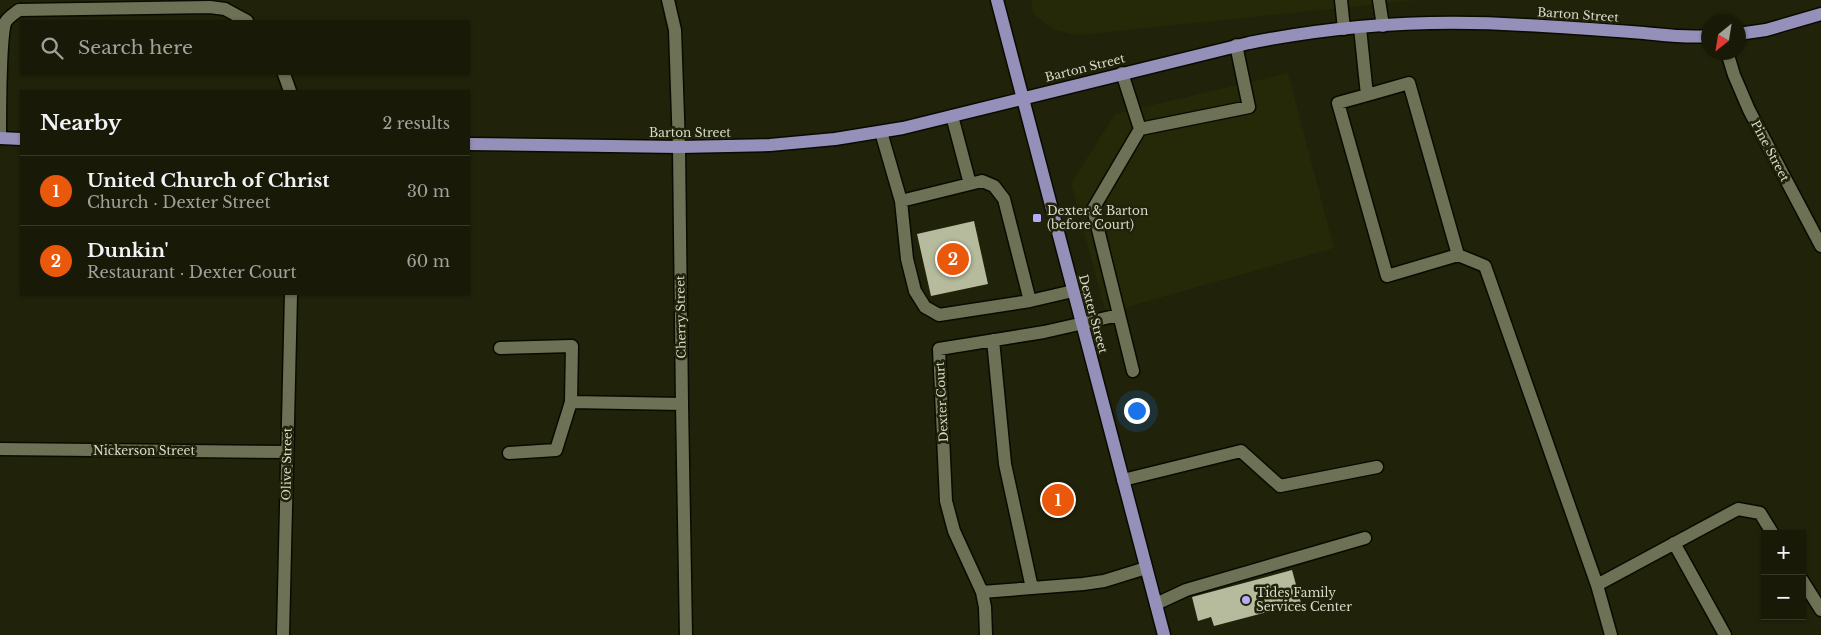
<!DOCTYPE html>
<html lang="en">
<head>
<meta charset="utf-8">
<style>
	:root { --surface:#181a07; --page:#252715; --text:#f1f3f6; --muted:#9fa19b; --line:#363828; --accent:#ea580c }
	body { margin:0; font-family:"Libre Baskerville",serif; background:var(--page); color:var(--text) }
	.controls { position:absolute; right:15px; bottom:15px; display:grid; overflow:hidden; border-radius:0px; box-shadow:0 1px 4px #0004 }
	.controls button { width:45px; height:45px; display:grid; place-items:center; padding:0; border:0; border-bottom:1px solid var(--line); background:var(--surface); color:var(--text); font:25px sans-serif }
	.compass { position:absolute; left:1701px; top:15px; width:45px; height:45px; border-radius:50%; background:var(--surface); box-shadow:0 1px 4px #0004; rotate:210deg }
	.you { position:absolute; left:1136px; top:410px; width:18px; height:18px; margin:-12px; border:4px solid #fff; border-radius:50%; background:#1a73e8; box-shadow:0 0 0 8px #1a73e833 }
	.badge { display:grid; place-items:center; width:32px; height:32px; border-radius:50%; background:var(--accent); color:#fff; font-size:16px; font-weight:700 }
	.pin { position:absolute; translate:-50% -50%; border:2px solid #fff; box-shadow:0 1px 5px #0006 }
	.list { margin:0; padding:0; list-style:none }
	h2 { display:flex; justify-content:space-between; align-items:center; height:65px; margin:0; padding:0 20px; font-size:21px }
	h2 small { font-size:16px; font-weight:400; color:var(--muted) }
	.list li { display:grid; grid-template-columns:32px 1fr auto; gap:15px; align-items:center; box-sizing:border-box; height:70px; padding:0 20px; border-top:1px solid var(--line) }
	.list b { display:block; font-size:19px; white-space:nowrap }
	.list p { margin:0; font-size:16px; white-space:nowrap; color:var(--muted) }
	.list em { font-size:16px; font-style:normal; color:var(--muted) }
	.icon { flex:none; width:28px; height:28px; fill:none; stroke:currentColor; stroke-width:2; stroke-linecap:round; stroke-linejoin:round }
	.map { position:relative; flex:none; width:1821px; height:635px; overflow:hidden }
	.search { position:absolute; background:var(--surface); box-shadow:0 1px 4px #0004; left:20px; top:20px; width:450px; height:55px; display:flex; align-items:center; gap:12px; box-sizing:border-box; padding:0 18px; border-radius:0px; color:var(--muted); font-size:19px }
	.panel { position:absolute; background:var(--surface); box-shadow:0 1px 4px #0004; left:20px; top:90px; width:450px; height:205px; border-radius:0px }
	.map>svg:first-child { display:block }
	.built { fill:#262908 }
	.building { fill:#b6bb9d }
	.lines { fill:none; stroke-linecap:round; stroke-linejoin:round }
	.minor-casing { stroke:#0a0b00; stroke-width:15 }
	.major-casing { stroke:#0a0b00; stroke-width:15 }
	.minor { stroke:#6d7155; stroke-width:12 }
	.major { stroke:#9590ba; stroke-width:12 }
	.poi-dot { fill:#b4acf9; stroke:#202209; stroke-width:2 }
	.labels { text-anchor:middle; stroke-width:5; stroke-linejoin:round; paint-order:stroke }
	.street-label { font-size:12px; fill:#d8dacb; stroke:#202209 }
	.poi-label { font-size:12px; fill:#d8dacb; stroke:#202209; text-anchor:start }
</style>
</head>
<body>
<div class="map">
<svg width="1821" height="635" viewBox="0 0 1821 635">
	<rect width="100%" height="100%" fill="#202209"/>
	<!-- built -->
	<path class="built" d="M1031 0H1418L1078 35 1054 30 1034 14Z
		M1288 73 1334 248 1106 313 1071 183 1115 114Z"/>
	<!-- building -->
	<path class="building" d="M974 221 988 284 931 296 917 234Z
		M1292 570 1301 603 1214 626 1211 617 1198 621 1192 597Z"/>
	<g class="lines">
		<defs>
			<path id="minor" d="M668 0 675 30 679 147 682 404 686 635
				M1341 0 1344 29
				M1379 0 1383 26
				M1360 28 1367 95 1338 103 1387 276 1458 255 1409 83 1367 95
				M1727 52 1734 75 1749 110 1821 246
				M1122 73 1140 129
				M284 74 290 91
				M952 116 970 184
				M881 132 901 201 982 181 994 186 1004 199 1030 301 1073 291
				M0 138C0 114 0 42 5 23 8 17 14 14 19 10L210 7 225 9 247 21
				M901 201 907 259 915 291 925 307 939 315 1030 301
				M1458 255 1485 266 1597 585 1611 635
				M993 340 1005 464 1032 588
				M500 348 572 346 571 402
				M1133 371 1093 209 1140 129 1249 107 1236 45
				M0 449 287 452
				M509 453 556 450 571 402 682 404
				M1123 480 1241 451 1280 486 1377 467
				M1674 543 1725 635
				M1802 580 1821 610
				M1597 585 1738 509 1760 513 1773 534
				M982 592 1083 584 1104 581 1146 568
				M1156 604 1186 590 1365 538
				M283 635 291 294
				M986 635 985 607 982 592 954 531 946 501 939 349 1044 332 1119 315"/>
			<path id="major" d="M997 0 1164 635
				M1738 34 1766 30 1821 14
				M0 138 21 139
				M469 144 679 147 770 145 835 139 903 128 1249 43C1338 25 1432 19 1524 25 1564 27 1604 30 1644 33 1665 35 1687 38 1708 36"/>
		</defs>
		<!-- minor casing -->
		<use href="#minor" class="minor-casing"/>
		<!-- major casing -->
		<use href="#major" class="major-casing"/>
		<!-- minor -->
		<use href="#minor" class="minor"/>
		<!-- major -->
		<use href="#major" class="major"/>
	</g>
	<!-- markers -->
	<g class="poi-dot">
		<rect x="1032" y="213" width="10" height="10" rx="2.5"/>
		<circle cx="1246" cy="600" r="5"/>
	</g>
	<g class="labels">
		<!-- street labels -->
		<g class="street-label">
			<text transform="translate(1578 15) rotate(4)" y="4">Barton Street</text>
			<text transform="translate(1085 68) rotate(-14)" y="4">Barton Street</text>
			<text x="690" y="137">Barton Street</text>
			<text transform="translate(1770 151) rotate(62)" y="4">Pine Street</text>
			<text transform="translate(1093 314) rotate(75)" y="4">Dexter Street</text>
			<text transform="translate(681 317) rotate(-91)" y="4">Cherry Street</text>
			<text transform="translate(942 402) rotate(-93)" y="4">Dexter Court</text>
			<text x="144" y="455">Nickerson Street</text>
			<text transform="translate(287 464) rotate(-89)" y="4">Olive Street</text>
		</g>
		<!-- poi labels -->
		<g class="poi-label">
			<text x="1047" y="215">Dexter &amp; Barton<tspan x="1047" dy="14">(before Court)</tspan></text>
			<text x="1256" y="597">Tides Family<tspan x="1256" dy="14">Services Center</tspan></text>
		</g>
	</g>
</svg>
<div class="controls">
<button>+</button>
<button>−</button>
</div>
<svg class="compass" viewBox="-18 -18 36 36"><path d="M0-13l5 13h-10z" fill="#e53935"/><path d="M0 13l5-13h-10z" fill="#9fa19b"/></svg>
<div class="you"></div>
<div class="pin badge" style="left:1058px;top:500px">1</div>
<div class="pin badge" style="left:953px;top:259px">2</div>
<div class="search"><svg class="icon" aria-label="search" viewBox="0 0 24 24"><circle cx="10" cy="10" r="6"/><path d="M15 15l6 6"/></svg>Search here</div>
<section class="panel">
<h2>Nearby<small>2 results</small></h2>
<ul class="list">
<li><span class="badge">1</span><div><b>United Church of Christ</b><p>Church · Dexter Street</p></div><em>30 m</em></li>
<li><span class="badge">2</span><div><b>Dunkin'</b><p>Restaurant · Dexter Court</p></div><em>60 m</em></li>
</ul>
</section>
</div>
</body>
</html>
